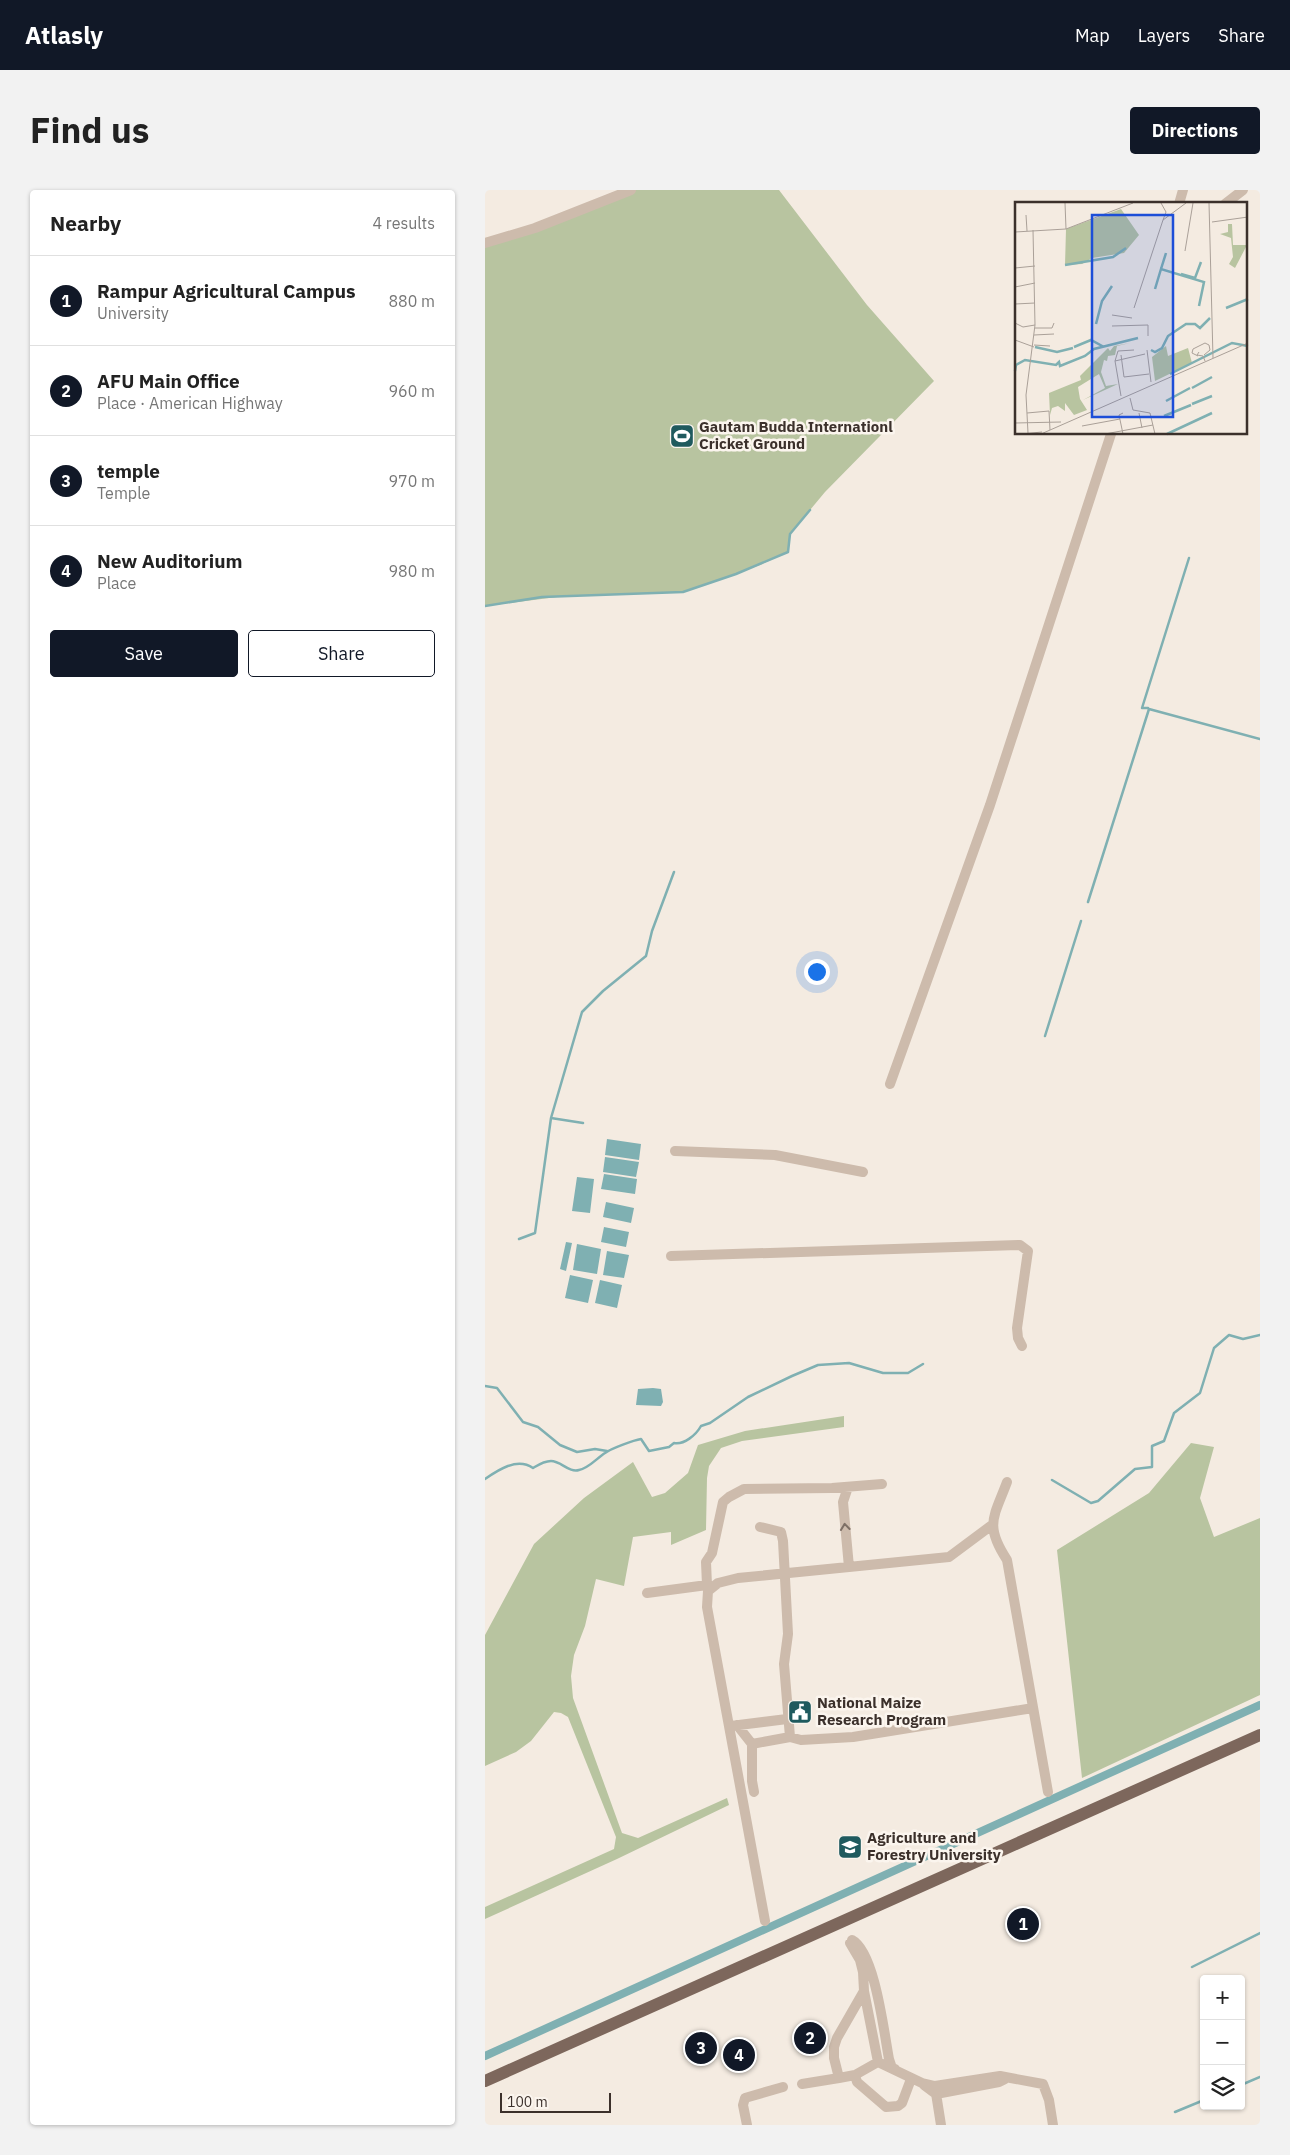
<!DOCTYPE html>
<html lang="en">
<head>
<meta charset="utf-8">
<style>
	:root { --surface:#fff; --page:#f2f2f2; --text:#222; --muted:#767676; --line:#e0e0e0; --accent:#111827 }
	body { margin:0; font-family:"IBM Plex Sans",sans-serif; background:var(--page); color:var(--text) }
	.controls { position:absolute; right:15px; bottom:15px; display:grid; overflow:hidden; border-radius:5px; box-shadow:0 1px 4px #0004 }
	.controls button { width:45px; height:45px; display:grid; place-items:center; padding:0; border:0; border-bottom:1px solid var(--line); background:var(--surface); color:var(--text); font:25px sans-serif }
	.scale { position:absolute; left:15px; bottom:12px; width:111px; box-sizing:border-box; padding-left:5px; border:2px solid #3b302b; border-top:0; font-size:14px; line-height:18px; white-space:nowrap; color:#3b302b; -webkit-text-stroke:4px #fbf5ee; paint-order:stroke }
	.you { position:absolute; left:331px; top:781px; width:18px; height:18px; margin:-12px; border:4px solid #fff; border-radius:50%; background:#1a73e8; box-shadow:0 0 0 8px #1a73e833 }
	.badge { display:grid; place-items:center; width:32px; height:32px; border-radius:50%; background:var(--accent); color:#fff; font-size:16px; font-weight:700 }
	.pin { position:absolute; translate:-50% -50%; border:2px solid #fff; box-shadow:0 1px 5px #0006 }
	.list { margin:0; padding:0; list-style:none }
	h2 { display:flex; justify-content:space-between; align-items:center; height:65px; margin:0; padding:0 20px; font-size:21px }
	h2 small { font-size:16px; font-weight:400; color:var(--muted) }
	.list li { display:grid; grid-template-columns:32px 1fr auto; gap:15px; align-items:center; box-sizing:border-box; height:90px; padding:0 20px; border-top:1px solid var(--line) }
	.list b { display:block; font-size:19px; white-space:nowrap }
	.list p { margin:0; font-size:16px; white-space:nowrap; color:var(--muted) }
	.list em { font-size:16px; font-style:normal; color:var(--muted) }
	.actions { display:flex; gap:10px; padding:15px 20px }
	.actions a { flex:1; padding:11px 0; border:1px solid var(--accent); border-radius:5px; text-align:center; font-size:18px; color:var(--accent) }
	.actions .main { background:var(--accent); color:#fff }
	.icon { flex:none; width:28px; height:28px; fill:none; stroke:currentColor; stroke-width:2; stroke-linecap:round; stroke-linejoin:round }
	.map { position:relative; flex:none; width:775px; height:1935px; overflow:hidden; border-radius:5px }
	header { display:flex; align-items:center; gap:30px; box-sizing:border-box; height:70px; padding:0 25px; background:var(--accent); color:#fff }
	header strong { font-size:24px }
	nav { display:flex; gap:28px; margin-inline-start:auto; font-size:18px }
	.intro { display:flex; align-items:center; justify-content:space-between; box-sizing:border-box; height:120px; padding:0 30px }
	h1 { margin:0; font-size:35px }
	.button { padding:12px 22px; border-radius:5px; background:var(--accent); color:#fff; font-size:18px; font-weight:700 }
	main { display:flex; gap:30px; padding:0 30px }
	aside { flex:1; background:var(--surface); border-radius:5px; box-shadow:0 1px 4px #0004 }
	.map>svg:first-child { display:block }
	.green { fill:#b8c4a0 }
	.water { fill:#7fb0b2 }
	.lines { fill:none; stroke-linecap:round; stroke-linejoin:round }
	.stream { stroke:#7fb0b2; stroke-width:2.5 }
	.canal { stroke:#7fb0b2; stroke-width:8 }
	.minor { stroke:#cdbbac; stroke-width:10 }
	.major { stroke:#7d675c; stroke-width:12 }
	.oneway { stroke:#7d6f65 }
	.labels { text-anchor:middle; stroke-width:5; stroke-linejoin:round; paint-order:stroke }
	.poi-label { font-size:15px; font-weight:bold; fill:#3b302b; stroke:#fbf5ee; text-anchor:start }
	.inset-river { fill:none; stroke:#7fb0b2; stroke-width:2.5 }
	.inset-road { fill:none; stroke:#aaa098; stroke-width:1 }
	.view { fill:#1d4ed8; fill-opacity:0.15; stroke:#1d4ed8; stroke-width:2.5 }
	.inset-edge { fill:none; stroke:#3b302b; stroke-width:2.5 }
</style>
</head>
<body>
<header>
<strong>Atlasly</strong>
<nav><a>Map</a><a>Layers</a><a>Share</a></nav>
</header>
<div class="intro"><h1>Find us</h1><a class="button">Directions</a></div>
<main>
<aside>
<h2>Nearby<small>4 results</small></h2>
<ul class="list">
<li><span class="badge">1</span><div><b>Rampur Agricultural Campus</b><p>University</p></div><em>880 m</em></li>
<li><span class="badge">2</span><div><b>AFU Main Office</b><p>Place · American Highway</p></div><em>960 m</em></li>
<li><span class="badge">3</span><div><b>temple</b><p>Temple</p></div><em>970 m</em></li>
<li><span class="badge">4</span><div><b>New Auditorium</b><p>Place</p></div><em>980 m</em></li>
</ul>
<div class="actions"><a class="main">Save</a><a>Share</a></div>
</aside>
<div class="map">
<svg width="775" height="1935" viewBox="0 0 775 1935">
	<rect width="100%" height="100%" fill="#f4ebe1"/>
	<!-- green -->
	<path class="green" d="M143 0H294L382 115 449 191 340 302 305 344 303 362 275 375 198 402 80 406 0 416V53Z
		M359 1226V1237L257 1251 236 1258 224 1276 222 1288 221 1340 186 1355V1342L148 1347 139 1396 111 1389 100 1436 89 1465 86 1486 88 1508 137 1643 153 1648 242 1608 244 1615 132 1669 0 1729V1717L129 1659 131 1647 83 1527 76 1523 69 1522 46 1551 31 1562 0 1576V1445L49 1354 99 1308 148 1272 167 1307 180 1303 203 1283 213 1255 260 1241Z
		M706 1253 729 1257 715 1308 729 1347 775 1328V1505L597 1588 572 1360 664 1303Z"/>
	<!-- water -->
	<path class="water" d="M122 949 156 954 154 970 120 965Z
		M120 967 154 972 151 987 118 982Z
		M119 984 152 989 150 1004 116 999Z
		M92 987 109 989 105 1023 87 1021Z
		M121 1012 149 1018 146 1033 118 1027Z
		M119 1037 144 1042 141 1057 116 1052Z
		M81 1052 87 1053 81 1081 75 1079Z
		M92 1054 116 1059 112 1084 88 1080Z
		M122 1061 144 1065 139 1088 118 1085Z
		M85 1085 108 1090 103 1113 80 1108Z
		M115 1090 137 1095 132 1118 110 1113Z
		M168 1198 176 1199 178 1212 176 1216 151 1215 153 1199Z"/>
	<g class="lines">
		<!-- stream -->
		<path class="stream" d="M0 416 57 407 198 402 251 384 303 362 305 344 325 320
			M663 518H657L704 368
			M603 712 664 519 775 549
			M560 846 596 731
			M66 928 98 933
			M34 1049 50 1043 66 928 97 822 118 801 161 766 167 741 189 682
			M0 1196 12 1198 38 1232 53 1237 75 1255 92 1262 110 1259 122 1261
			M0 1289C13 1280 32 1267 48 1278 53 1275 59 1271 66 1271 76 1271 84 1283 94 1280 104 1278 112 1268 120 1263 125 1259 149 1250 156 1249L164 1261 184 1257 189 1253C199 1255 211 1245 216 1236L225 1233 263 1207 307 1186 333 1175 364 1173 398 1183H423L438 1174
			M567 1290 606 1313 613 1311 650 1279 667 1277V1256L679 1251 689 1223 715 1203 729 1158 744 1145 758 1149 775 1145
			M707 1777 775 1743
			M756 1895 775 1887
			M690 1922 719 1910"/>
		<!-- canal -->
		<path class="canal" d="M0 1866 775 1515"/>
		<!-- minor -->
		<path class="minor" d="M694 14 698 0
			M740 14 758 0
			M0 53 50 38 146 0
			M405 894 505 615 626 244
			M190 961 290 965 378 982
			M186 1066 535 1055 543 1061 532 1138 533 1148 537 1156
			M522 1292C509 1327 499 1335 522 1370L563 1602
			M363 1297 358 1312 364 1377
			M275 1337 296 1342 298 1351 303 1444 299 1474 305 1547 316 1550 368 1547 548 1518
			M222 1395 221 1372 227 1363 238 1312 244 1307 259 1299 347 1298 397 1294
			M162 1403 222 1395 223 1400
			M252 1535 267 1554V1591L269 1602
			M246 1536 302 1529
			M267 1554 305 1547
			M280 1731 222 1417 223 1401 233 1393 253 1388 464 1367 507 1335
			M367 1750C390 1762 399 1843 404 1869L407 1878 410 1879
			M365 1753 375 1770 378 1782 379 1801 393 1872 437 1893 450 1896 515 1886 558 1894 564 1910 568 1935
			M379 1801 352 1848 349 1857V1868L354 1888 370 1885 393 1872
			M370 1885 372 1892 401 1917 413 1916 417 1913 426 1889
			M317 1894 354 1888
			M439 1895 451 1904 514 1892 520 1889
			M450 1897 456 1935
			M262 1935 258 1915 260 1908 298 1897"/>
		<!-- major -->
		<path class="major" d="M0 1891 775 1545"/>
	</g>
	<!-- one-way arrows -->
	<defs><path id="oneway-chevron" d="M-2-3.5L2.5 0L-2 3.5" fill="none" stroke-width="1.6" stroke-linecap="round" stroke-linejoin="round" transform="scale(1.25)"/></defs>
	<use class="oneway" href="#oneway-chevron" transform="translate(360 1337) rotate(-96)"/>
	<!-- icons -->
	<defs>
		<symbol id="stadium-square" viewBox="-11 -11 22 22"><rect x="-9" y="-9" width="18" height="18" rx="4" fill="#1f5a5e" stroke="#fbf5ee"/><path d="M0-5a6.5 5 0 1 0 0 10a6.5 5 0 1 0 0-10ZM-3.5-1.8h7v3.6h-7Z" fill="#fff"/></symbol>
		<symbol id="civic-square" viewBox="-11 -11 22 22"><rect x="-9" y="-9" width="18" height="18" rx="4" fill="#1f5a5e" stroke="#fbf5ee"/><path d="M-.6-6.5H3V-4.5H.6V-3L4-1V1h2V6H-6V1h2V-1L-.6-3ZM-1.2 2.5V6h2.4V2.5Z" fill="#fff"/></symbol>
		<symbol id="university-square" viewBox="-11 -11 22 22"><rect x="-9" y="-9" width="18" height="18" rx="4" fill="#1f5a5e" stroke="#fbf5ee"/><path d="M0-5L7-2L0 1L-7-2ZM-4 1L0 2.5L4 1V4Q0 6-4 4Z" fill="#fff"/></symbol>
	</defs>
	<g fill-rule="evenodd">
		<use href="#stadium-square" x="183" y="232" width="28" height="28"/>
		<use href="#civic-square" x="301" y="1508" width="28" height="28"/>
		<use href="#university-square" x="351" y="1643" width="28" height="28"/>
	</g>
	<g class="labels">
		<!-- poi labels -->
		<g class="poi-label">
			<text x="214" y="242">Gautam Budda Internationl<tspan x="214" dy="17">Cricket Ground</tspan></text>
			<text x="332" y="1518">National Maize<tspan x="332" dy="17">Research Program</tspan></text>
			<text x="382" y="1653">Agriculture and<tspan x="382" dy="17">Forestry University</tspan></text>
		</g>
	</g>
	<!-- overview -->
	<g transform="translate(530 12)">
		<rect width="232" height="232" fill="#f4ebe1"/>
		<path d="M106 7 124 33 109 51 77 56 67 62 50 63 51 27ZM213 22H217L218 43H232L220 66 214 62 218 55 216 36 205 32 213 30ZM115 141 102 144 100 153 93 154 92 159 89 158 86 170 91 184 103 182 68 198 90 186 84 172 63 185 65 197 72 208 59 213 50 201V209L43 204 37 206 35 213 34 191 66 178 65 174 93 146 95 149 99 144ZM151 144 153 154 173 146 177 161 140 179 137 155Z" fill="#b8c4a0"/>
		<path class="inset-river" d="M50 63 98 55 111 46M146 67 151 51M166 72 180 76 186 60M140 87 146 67 189 80 184 104M211 106 233 97M81 122 87 99 97 84M20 145 42 150 58 146M59 145 76 138 89 145M136 148 140 150 147 146 153 134 171 122H180L185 126 195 116M0 169 1 163 10 158 41 163 44 160 45 164 70 154 79 147 123 136M155 172 217 141 233 144M177 186 197 175M151 199 175 186M177 202 197 194M149 214 176 203M152 232 197 211"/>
		<path class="inset-road" d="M50 1 51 27M146 1 151 10 148 18M194 1 198 156M11 13 12 29M197 20 233 15M0 30 51 27 118 1M170 49 178 1M0 66 20 64M0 85 20 81M0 102 20 101M119 106 148 18 171 1M97 113 117 116M0 121 8 125 20 123M97 124 133 123V134M20 126H37L39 121M19 133 39 132M0 138 19 145M19 143 35 144M132 148 136 180M184 150 182 153 188 154 190 159M106 153 109 175 134 172M183 154 177 151 178 147 190 141 194 143 195 148 189 153M100 159 103 149 119 148M106 194 100 159 130 152M115 196 118 208 135 211 140 232M12 211 34 209 35 228M124 211 127 226M0 221 46 220M67 224 105 217M13 231 11 193 20 123 18 28M7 232 27 230M26 232 233 141M90 232 138 223M108 232 104 213 108 211"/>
		<path class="view" d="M77 13H158V215H77Z"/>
		<rect width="232" height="232" class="inset-edge"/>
	</g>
</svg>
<div class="controls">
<button>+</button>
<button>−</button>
<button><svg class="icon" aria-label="layers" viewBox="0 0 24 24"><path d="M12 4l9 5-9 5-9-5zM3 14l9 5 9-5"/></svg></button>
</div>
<div class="scale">100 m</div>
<div class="you"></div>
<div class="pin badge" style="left:538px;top:1734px">1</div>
<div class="pin badge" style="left:325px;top:1848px">2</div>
<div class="pin badge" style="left:216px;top:1858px">3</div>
<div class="pin badge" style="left:254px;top:1865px">4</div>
</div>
</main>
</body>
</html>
